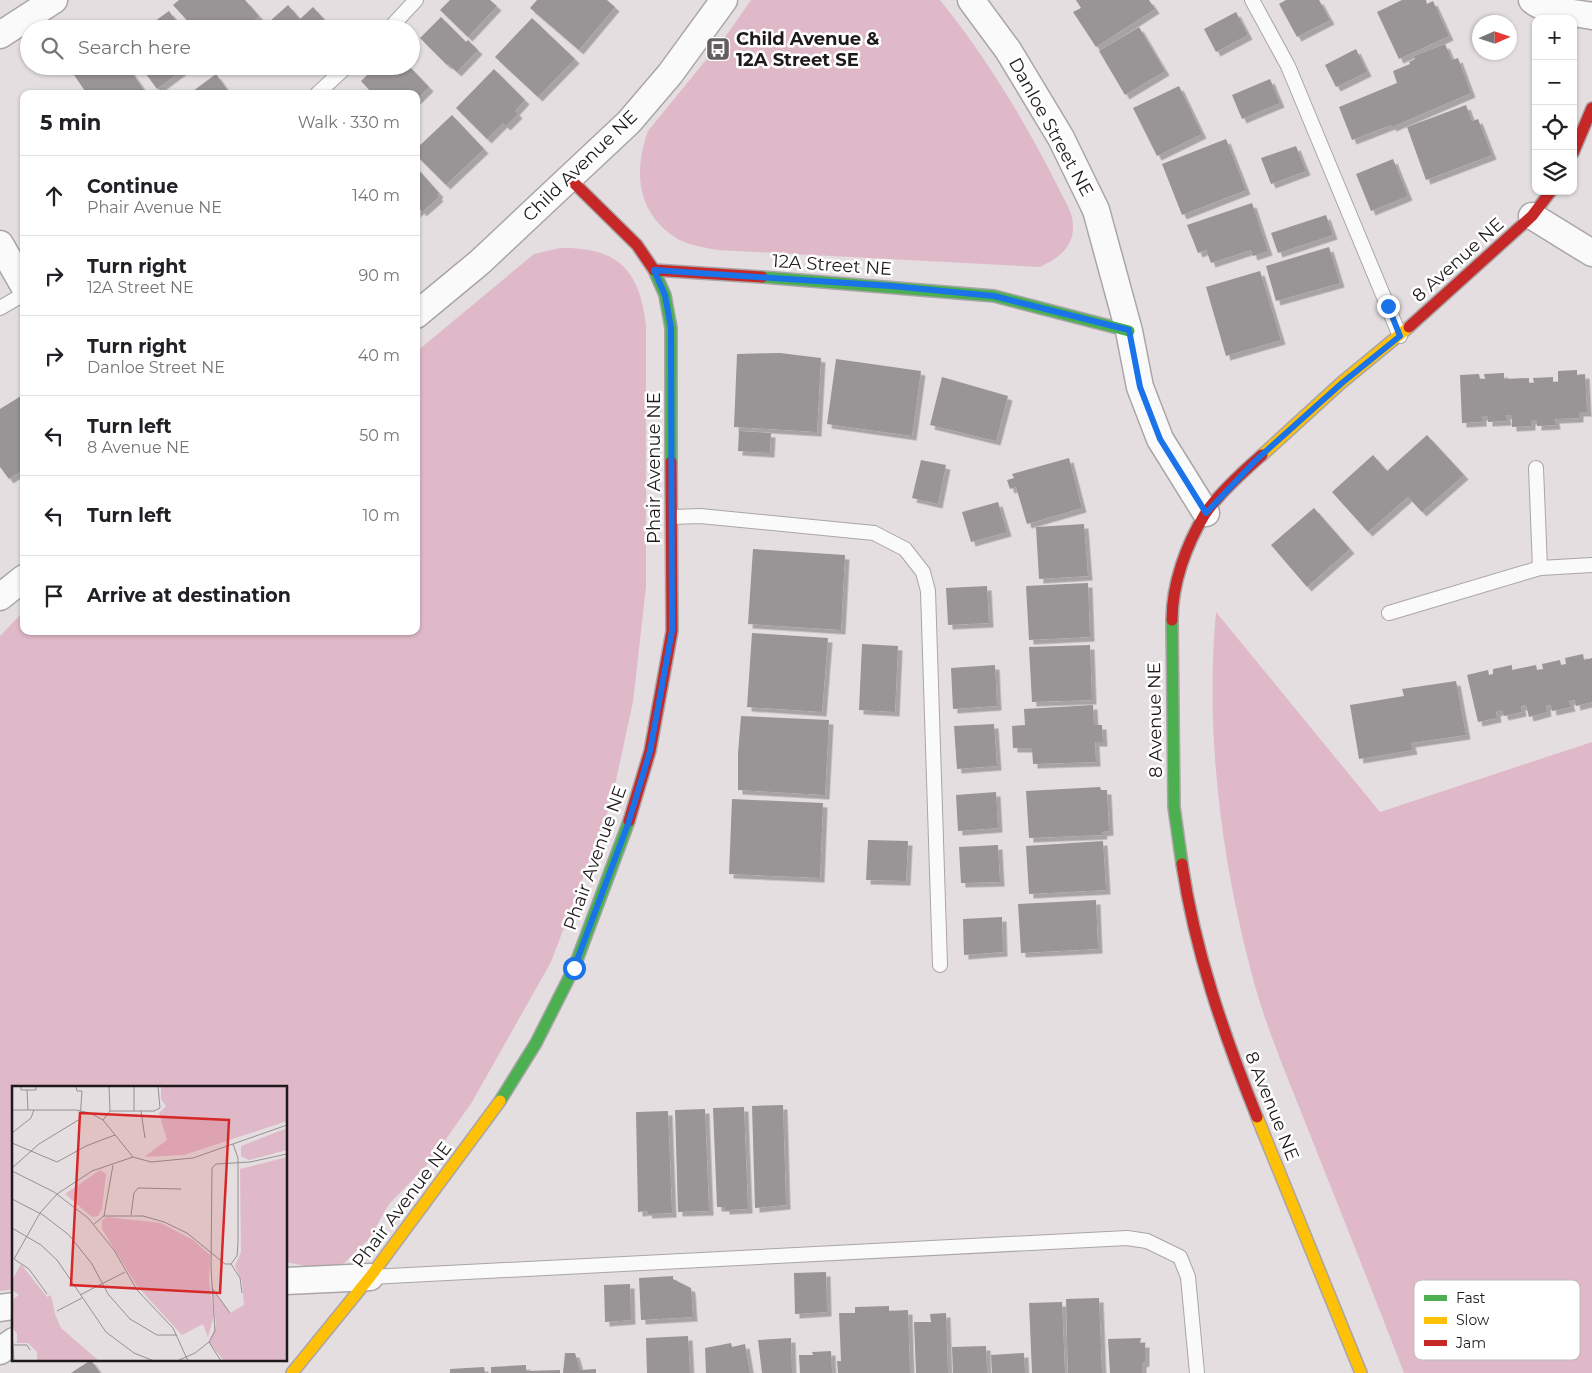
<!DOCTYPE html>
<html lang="en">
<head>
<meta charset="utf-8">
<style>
	:root { --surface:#fff; --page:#f2f2f2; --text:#202124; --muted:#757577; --line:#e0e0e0 }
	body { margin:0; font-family:Montserrat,sans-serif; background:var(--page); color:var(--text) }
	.controls { position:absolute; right:15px; top:15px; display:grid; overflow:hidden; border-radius:10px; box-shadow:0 1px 4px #0004 }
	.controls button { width:45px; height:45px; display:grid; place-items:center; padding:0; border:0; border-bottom:1px solid var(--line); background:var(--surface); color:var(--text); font:25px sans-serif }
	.compass { position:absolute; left:1472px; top:15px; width:45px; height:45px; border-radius:50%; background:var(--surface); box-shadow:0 1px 4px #0004; rotate:87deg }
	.stop { position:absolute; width:15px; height:15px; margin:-11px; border:4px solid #1a73e8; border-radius:50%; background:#fff }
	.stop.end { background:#1a73e8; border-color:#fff; box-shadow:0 1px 5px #0008 }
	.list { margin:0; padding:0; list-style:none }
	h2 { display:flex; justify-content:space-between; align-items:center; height:65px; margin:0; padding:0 20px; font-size:21px }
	h2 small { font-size:16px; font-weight:400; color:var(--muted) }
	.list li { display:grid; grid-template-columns:32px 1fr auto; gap:15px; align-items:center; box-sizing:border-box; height:80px; padding:0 20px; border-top:1px solid var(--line) }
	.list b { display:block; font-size:19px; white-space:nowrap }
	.list p { margin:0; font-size:16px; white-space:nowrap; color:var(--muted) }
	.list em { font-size:16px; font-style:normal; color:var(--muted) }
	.icon { flex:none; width:28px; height:28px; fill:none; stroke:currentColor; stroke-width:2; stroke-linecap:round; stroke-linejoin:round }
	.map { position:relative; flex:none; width:1592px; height:1373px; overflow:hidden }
	.search { position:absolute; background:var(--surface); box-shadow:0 1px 4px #0004; left:20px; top:20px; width:400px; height:55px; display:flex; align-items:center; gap:12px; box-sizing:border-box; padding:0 18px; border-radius:28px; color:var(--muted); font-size:19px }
	.panel { position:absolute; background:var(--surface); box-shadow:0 1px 4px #0004; left:20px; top:90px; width:400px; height:545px; border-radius:10px }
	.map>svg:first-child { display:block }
	.green { fill:#dfb9c8 }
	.building { fill:#999496; filter:url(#shadow) }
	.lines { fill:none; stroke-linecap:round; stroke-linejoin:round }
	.lane-casing { stroke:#aaa5a7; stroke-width:16 }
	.street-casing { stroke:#aaa5a7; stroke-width:29 }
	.fast-casing { stroke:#aaa5a7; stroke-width:14 }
	.slow-casing { stroke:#aaa5a7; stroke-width:14 }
	.jam-casing { stroke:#aaa5a7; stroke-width:14 }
	.lane { stroke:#fbfafa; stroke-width:14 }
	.street { stroke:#fbfafa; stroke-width:26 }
	.fast { stroke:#4caf50; stroke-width:11 }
	.slow { stroke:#ffc107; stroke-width:11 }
	.jam { stroke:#c62828; stroke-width:11 }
	.route { stroke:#1a73e8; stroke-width:6 }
	.labels { text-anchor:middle; stroke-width:5; stroke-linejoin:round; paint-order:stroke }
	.poi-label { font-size:18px; font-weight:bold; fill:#1e1a1b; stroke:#fff; text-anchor:start }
	.street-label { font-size:18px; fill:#1e1a1b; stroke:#fff }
	.inset-road { fill:none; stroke:#959091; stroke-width:1 }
	.view { fill:#d62828; fill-opacity:0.15; stroke:#d62828; stroke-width:2.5 }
	.inset-edge { fill:none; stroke:#1e1a1b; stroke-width:2.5 }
	.key { fill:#fff; stroke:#bcbabb; stroke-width:1 }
	.key-label { font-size:14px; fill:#1e1a1b }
</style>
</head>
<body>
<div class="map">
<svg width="1592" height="1373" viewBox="0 0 1592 1373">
	<defs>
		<filter id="shadow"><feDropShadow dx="4.5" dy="4.5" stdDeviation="0" flood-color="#0004"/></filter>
	</defs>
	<rect width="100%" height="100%" fill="#e4dee0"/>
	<!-- green -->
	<path class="green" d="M751 0H940C986 57 1025 121 1058 187 1063 198 1073 212 1073 225 1074 248 1058 258 1040 267L717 250C703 247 685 245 673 236 636 210 634 170 648 131L728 33Z
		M560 248C618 247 640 270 646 326V587L633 702 611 803 551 962 472 1102 430 1162 389 1204 369 1239 340 1267 321 1269 286 1262V1087H14V1289L0 1291V636L24 611V631H416V352L534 254Z
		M1216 612 1380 812 1592 742V1373H1404C1373 1293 1341 1212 1309 1132 1289 1080 1266 1029 1252 975 1221 858 1205 733 1216 612Z"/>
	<!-- building -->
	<path class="building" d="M179 0H245L259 16 245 29H195L173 5Z
		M450 0H490L497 6 468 37 440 10Z
		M537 0H607L615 7 579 50 530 8Z
		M1076 0H1149L1155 9 1096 47 1073 12 1081 8Z
		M1286 0H1319L1330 20 1297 37 1279 4Z
		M1402 0H1426L1427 4 1433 1 1449 36 1399 59 1377 12Z
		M288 5 300 19 313 7 333 29H275L269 22Z
		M169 11 182 29H144Z
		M1236 12 1248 35 1216 52 1204 29Z
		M441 17 466 42 468 40 478 50 457 72 448 64 447 65 420 38Z
		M532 18 575 59 538 97 495 57Z
		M1139 27 1165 71 1125 95 1099 51Z
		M1445 44 1452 60 1458 58 1471 93 1392 127 1391 125 1352 140 1339 107 1397 83 1393 71 1410 64 1409 62 1415 59 1414 56Z
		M1356 49 1367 72 1336 87 1325 65Z
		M87 66H127L147 94H87L74 75Z
		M140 66H188L157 89Z
		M376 66H409L429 87 416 100V94H373L361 81Z
		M494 69 525 100 515 111 518 114 506 126 503 123 487 139 456 108Z
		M216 74 230 94H189Z
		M1270 79 1280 103 1242 119 1232 95Z
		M1179 86 1202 134 1157 156 1133 108Z
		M1466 105 1472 121 1478 119 1492 155 1426 180 1407 127Z
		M452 115 484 149 446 185 416 155V149Z
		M1226 139 1246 190 1182 215 1162 164Z
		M1296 146 1306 171 1271 184 1261 158Z
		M1393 159 1408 196 1371 211 1356 174Z
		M416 167 439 193 437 195 439 197 422 212 420 209 416 213Z
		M1252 203 1268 251 1253 256 1251 250 1211 263 1206 250 1198 253 1187 225Z
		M1326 215 1333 235 1278 253 1271 233Z
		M1329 247 1340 283 1276 301 1266 266Z
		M1260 271 1281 340 1226 356 1206 287Z
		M780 353 821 358 817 432 734 427 737 354Z
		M836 359 921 371 912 436 827 424Z
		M1577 370V375L1585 374 1587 412H1579V418L1555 419 1556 425 1537 426V420H1531V426L1512 427V415H1506L1507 421 1488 422V416H1482V422L1462 423 1460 375 1479 374 1480 379H1485L1484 374 1504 373V379L1529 378V383H1534L1533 378 1553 377V382H1558V371Z
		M942 377 1008 396 996 441 930 425Z
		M21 396 24 400V469L9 479 0 467V409Z
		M739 431 771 433 770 453 738 451Z
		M1427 435 1464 475 1422 512 1408 497 1368 532 1332 492 1373 455 1387 471Z
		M1069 458 1082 508 1027 524 1016 487 1010 489 1007 480 1014 478 1012 474Z
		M921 460 946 465 938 504 912 498Z
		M998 502 1007 532 971 542 962 512Z
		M1314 508 1350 549 1307 587 1271 545Z
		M1084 524 1088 576 1039 579 1036 527Z
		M753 549 845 555 841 630 748 624Z
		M1088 583 1090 637 1029 640 1026 586Z
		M987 586 989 623 948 625 946 588Z
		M752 633 828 638 822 712 747 707Z
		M862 644 898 646 895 712 859 710Z
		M1090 645 1092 700 1032 702 1029 647Z
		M1583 654 1584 660 1592 658V702L1576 706 1575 700 1569 701 1571 707 1552 711 1551 705 1546 706 1547 712 1529 717 1526 705 1521 706 1522 712 1504 716 1502 710 1496 712 1497 718 1478 722 1467 675 1488 670 1489 675 1493 674V669L1512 665V670L1536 665 1537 670 1543 669 1542 664 1560 660 1561 665 1566 664 1565 658Z
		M995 665 997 706 953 709 951 668Z
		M1456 681 1466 735 1411 743 1413 750 1359 759 1350 705 1404 696 1402 689Z
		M1093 705 1094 725H1102L1103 742H1095L1096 762 1033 764 1032 748H1013L1012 726 1025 725 1024 709Z
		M741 716 829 720 825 795 738 790V753Z
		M994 724 997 766 957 769 954 726Z
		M1100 787 1101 790H1107L1109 831 1102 832 1103 835 1029 838 1026 791Z
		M996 792 998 828 958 831 956 795Z
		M732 799 823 803 820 878 729 874Z
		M868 840 908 841 906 881 866 880Z
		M1103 841 1106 890 1029 894 1026 846Z
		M998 845 1000 882 961 883 959 847Z
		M1096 900 1098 949 1021 953 1018 904Z
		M1002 917 1003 952 964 955 963 919Z
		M783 1105 786 1205 755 1208 752 1106Z
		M744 1107 748 1209 725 1210V1207H717L713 1108Z
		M705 1109 709 1211 678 1212 675 1110Z
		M668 1111 672 1213 648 1214 647 1211 638 1212 636 1112Z
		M826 1272 827 1312 795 1314 794 1273Z
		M673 1276V1279L691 1288 693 1317 641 1320 639 1278Z
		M630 1284 631 1320 605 1322 604 1285Z
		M1099 1298 1102 1373H1068L1066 1299Z
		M1062 1302 1065 1373H1032L1029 1303Z
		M889 1306V1311L908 1310 910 1373H838L837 1361H841L839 1313H855V1307Z
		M946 1313 948 1373H916L914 1322H931L930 1314Z
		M688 1336 690 1373H647L646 1338Z
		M791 1338 792 1373H762L758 1340Z
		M1141 1338 1140 1343H1145V1362L1142 1363V1373H1110L1108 1339Z
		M731 1343 732 1347 745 1344 750 1373H706L705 1348Z
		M986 1346 987 1373H953L952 1347Z
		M831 1351 832 1373H800L799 1355H813L812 1352Z
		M565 1353H575L580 1370 596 1369V1373H563Z
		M1024 1353 1025 1373H992L991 1355Z
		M91 1360 100 1373H71L80 1367Z
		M526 1365V1371L560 1370V1373H491V1367Z
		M484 1367 485 1373H450V1369Z"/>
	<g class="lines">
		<defs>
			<path id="lane" d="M1252 0 1288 66 1400 336
				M389 29 416 0
				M317 94 347 66
				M0 308 24 294
				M1536 468 1540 568
				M673 517 700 516 874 533 905 549 923 572 928 591 940 965
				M1389 613 1540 568 1592 565
				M370 1277 1127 1238 1147 1241 1180 1257 1188 1277 1197 1373"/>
			<path id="street" d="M971 0 1008 50 1061 138 1096 210 1129 331 1140 387 1160 439 1206 513
				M1532 0C1542 11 1577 13 1592 16
				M0 35 54 0
				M1532 216 1592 253
				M0 244 24 286
				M416 315 480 262 629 122 670 74 724 0
				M0 597 24 578
				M286 1281 370 1277
				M0 1308 14 1306
				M0 1351 14 1341"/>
			<path id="fast" d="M654 270 665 295 671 328V462
				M762 277 994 296 1129 331
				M1172 620 1174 807 1182 864
				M500 1101 536 1043 574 968 629 821"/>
			<path id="slow" d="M1262 455 1341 383 1409 327
				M1257 1117 1361 1373
				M292 1373 370 1277 500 1101"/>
			<path id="jam" d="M1573 153 1592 108
				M569 178 637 245 654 270 762 277
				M1409 327 1532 216 1551 191
				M1172 620C1172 584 1186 545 1205 514 1217 496 1246 469 1262 455
				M629 821 650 751 672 631 671 462
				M1182 864C1195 952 1224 1035 1257 1117"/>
		</defs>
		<!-- lane casing -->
		<use href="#lane" class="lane-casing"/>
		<!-- street casing -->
		<use href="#street" class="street-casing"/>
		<!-- fast casing -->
		<use href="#fast" class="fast-casing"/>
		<!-- slow casing -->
		<use href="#slow" class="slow-casing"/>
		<!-- jam casing -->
		<use href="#jam" class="jam-casing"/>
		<!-- lane -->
		<use href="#lane" class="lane"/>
		<!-- street -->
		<use href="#street" class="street"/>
		<!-- fast -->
		<use href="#fast" class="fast"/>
		<!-- slow -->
		<use href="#slow" class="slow"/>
		<!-- jam -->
		<use href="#jam" class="jam"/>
	</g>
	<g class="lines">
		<!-- route -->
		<path class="route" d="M574 968 628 824 650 751 672 631 671 328 665 295 654 270 891 286 994 296 1129 330 1140 387 1160 439 1206 513 1255 461 1342 383 1400 336 1388 306"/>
	</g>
	<!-- icons -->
	<defs>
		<symbol id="bus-square" viewBox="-11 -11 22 22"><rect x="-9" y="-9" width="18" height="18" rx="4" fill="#635f60" stroke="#fff"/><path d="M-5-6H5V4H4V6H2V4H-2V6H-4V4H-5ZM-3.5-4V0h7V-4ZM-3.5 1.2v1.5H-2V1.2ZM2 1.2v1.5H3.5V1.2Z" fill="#fff"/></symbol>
	</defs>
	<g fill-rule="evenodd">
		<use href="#bus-square" x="704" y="35" width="28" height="28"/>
	</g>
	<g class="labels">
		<!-- poi labels -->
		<g class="poi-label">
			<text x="736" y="45">Child Avenue &amp;<tspan x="736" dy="21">12A Street SE</tspan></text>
		</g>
		<!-- street labels -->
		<g class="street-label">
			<text transform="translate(1051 127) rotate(61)" y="6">Danloe Street NE</text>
			<text transform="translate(580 166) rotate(-44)" y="6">Child Avenue NE</text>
			<text transform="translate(1458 260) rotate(-42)" y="6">8 Avenue NE</text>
			<text transform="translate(832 265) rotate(4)" y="6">12A Street NE</text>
			<text transform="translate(654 468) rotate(-90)" y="6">Phair Avenue NE</text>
			<text transform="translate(1155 720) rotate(-91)" y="6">8 Avenue NE</text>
			<text transform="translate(595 858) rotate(-70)" y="6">Phair Avenue NE</text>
			<text transform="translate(1272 1106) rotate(68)" y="6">8 Avenue NE</text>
			<text transform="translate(402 1205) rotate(-53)" y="6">Phair Avenue NE</text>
		</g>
	</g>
	<!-- overview -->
	<g transform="translate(12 1086)">
		<rect width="275" height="275" fill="#e4dee0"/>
		<path d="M149 0H275V35L172 69 132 71 155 54 147 27 154 20 149 13ZM275 42V64L237 74 229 70V60ZM275 71V275H212L197 256 204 239 200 202 218 227 232 219 230 196 223 180 229 166 228 83ZM88 84 94 88 90 123 86 130 80 131 53 108ZM95 131 149 137 181 154 198 169 197 196 202 229 196 251 191 238 170 249 125 200 90 143V134ZM9 178 35 211 39 209 43 228 49 242 87 275H25V266L16 257H5V248L0 241V214L7 209 0 204V194Z" fill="#dfb9c8"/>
		<path class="inset-road" d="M9 0V4H24V0M15 4 16 24M0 24H64L78 27 91 34 121 71 139 76 181 72 275 39M98 25H142L148 22 146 0M122 25V0M129 25 133 52M91 34 98 25 97 0M0 47 19 32 22 24M0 57 45 76 74 60 103 49M0 82 27 58 68 33 70 5H65L64 0M0 85 42 106 76 132 102 164 125 204 161 242 176 275M0 113 31 129 57 149 80 178 96 208 118 233 145 249H165M119 129 122 107 126 102 169 103M92 130H131L152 136 175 147 213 178H219M82 138 92 130 101 79M0 142 29 159 45 174 94 246 122 267 142 275M2 173 28 127 45 108 80 85 121 71M2 173 17 183 35 208M219 178 225 170 226 157V72L221 58M219 178 228 192 230 207M200 202 218 227M68 209 113 186M45 225 70 212M0 245 2 275M197 256 209 275M2 259H15L18 264M165 275 183 267 197 256 203 245 199 182 200 82 204 78 238 76 275 68"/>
		<path class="view" d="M68 27 217 34 208 207 59 199Z"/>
		<rect width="275" height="275" class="inset-edge"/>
	</g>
	<!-- legend -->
	<rect x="1414" y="1280" width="166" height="80" rx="8" class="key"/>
	<rect x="1424" y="1295" width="23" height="6" fill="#4caf50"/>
	<rect x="1424" y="1317" width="23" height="7" fill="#ffc107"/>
	<rect x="1424" y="1340" width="23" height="6" fill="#c62828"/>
	<g class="key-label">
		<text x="1456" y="1303">Fast</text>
		<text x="1456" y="1325">Slow</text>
		<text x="1456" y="1348">Jam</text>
	</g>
</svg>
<div class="controls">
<button>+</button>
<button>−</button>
<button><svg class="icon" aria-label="locate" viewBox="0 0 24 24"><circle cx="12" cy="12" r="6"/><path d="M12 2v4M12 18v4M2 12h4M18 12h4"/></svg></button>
<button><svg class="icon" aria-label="layers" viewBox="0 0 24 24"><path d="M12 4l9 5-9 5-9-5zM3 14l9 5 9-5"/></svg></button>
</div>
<svg class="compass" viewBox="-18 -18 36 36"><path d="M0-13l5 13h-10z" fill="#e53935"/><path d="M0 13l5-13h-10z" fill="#757577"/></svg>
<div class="stop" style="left:574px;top:968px"></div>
<div class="stop end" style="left:1388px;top:306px"></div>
<div class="search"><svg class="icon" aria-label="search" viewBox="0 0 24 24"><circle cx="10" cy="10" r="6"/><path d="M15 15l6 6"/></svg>Search here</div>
<section class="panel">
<h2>5 min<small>Walk · 330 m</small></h2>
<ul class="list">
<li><svg class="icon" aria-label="ahead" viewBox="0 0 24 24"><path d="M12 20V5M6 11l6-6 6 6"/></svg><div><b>Continue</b><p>Phair Avenue NE</p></div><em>140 m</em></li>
<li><svg class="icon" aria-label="right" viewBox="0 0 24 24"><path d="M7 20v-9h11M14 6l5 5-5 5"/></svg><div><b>Turn right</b><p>12A Street NE</p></div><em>90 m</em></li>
<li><svg class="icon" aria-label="right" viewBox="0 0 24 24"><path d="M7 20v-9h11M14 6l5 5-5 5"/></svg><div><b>Turn right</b><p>Danloe Street NE</p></div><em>40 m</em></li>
<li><svg class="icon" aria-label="left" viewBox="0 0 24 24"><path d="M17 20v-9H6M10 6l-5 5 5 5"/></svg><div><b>Turn left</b><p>8 Avenue NE</p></div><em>50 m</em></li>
<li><svg class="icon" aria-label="left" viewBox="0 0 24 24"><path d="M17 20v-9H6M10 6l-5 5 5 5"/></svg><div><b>Turn left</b></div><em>10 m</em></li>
<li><svg class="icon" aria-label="arrive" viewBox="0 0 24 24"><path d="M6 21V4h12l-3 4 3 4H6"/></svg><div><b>Arrive at destination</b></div></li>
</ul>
</section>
</div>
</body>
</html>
